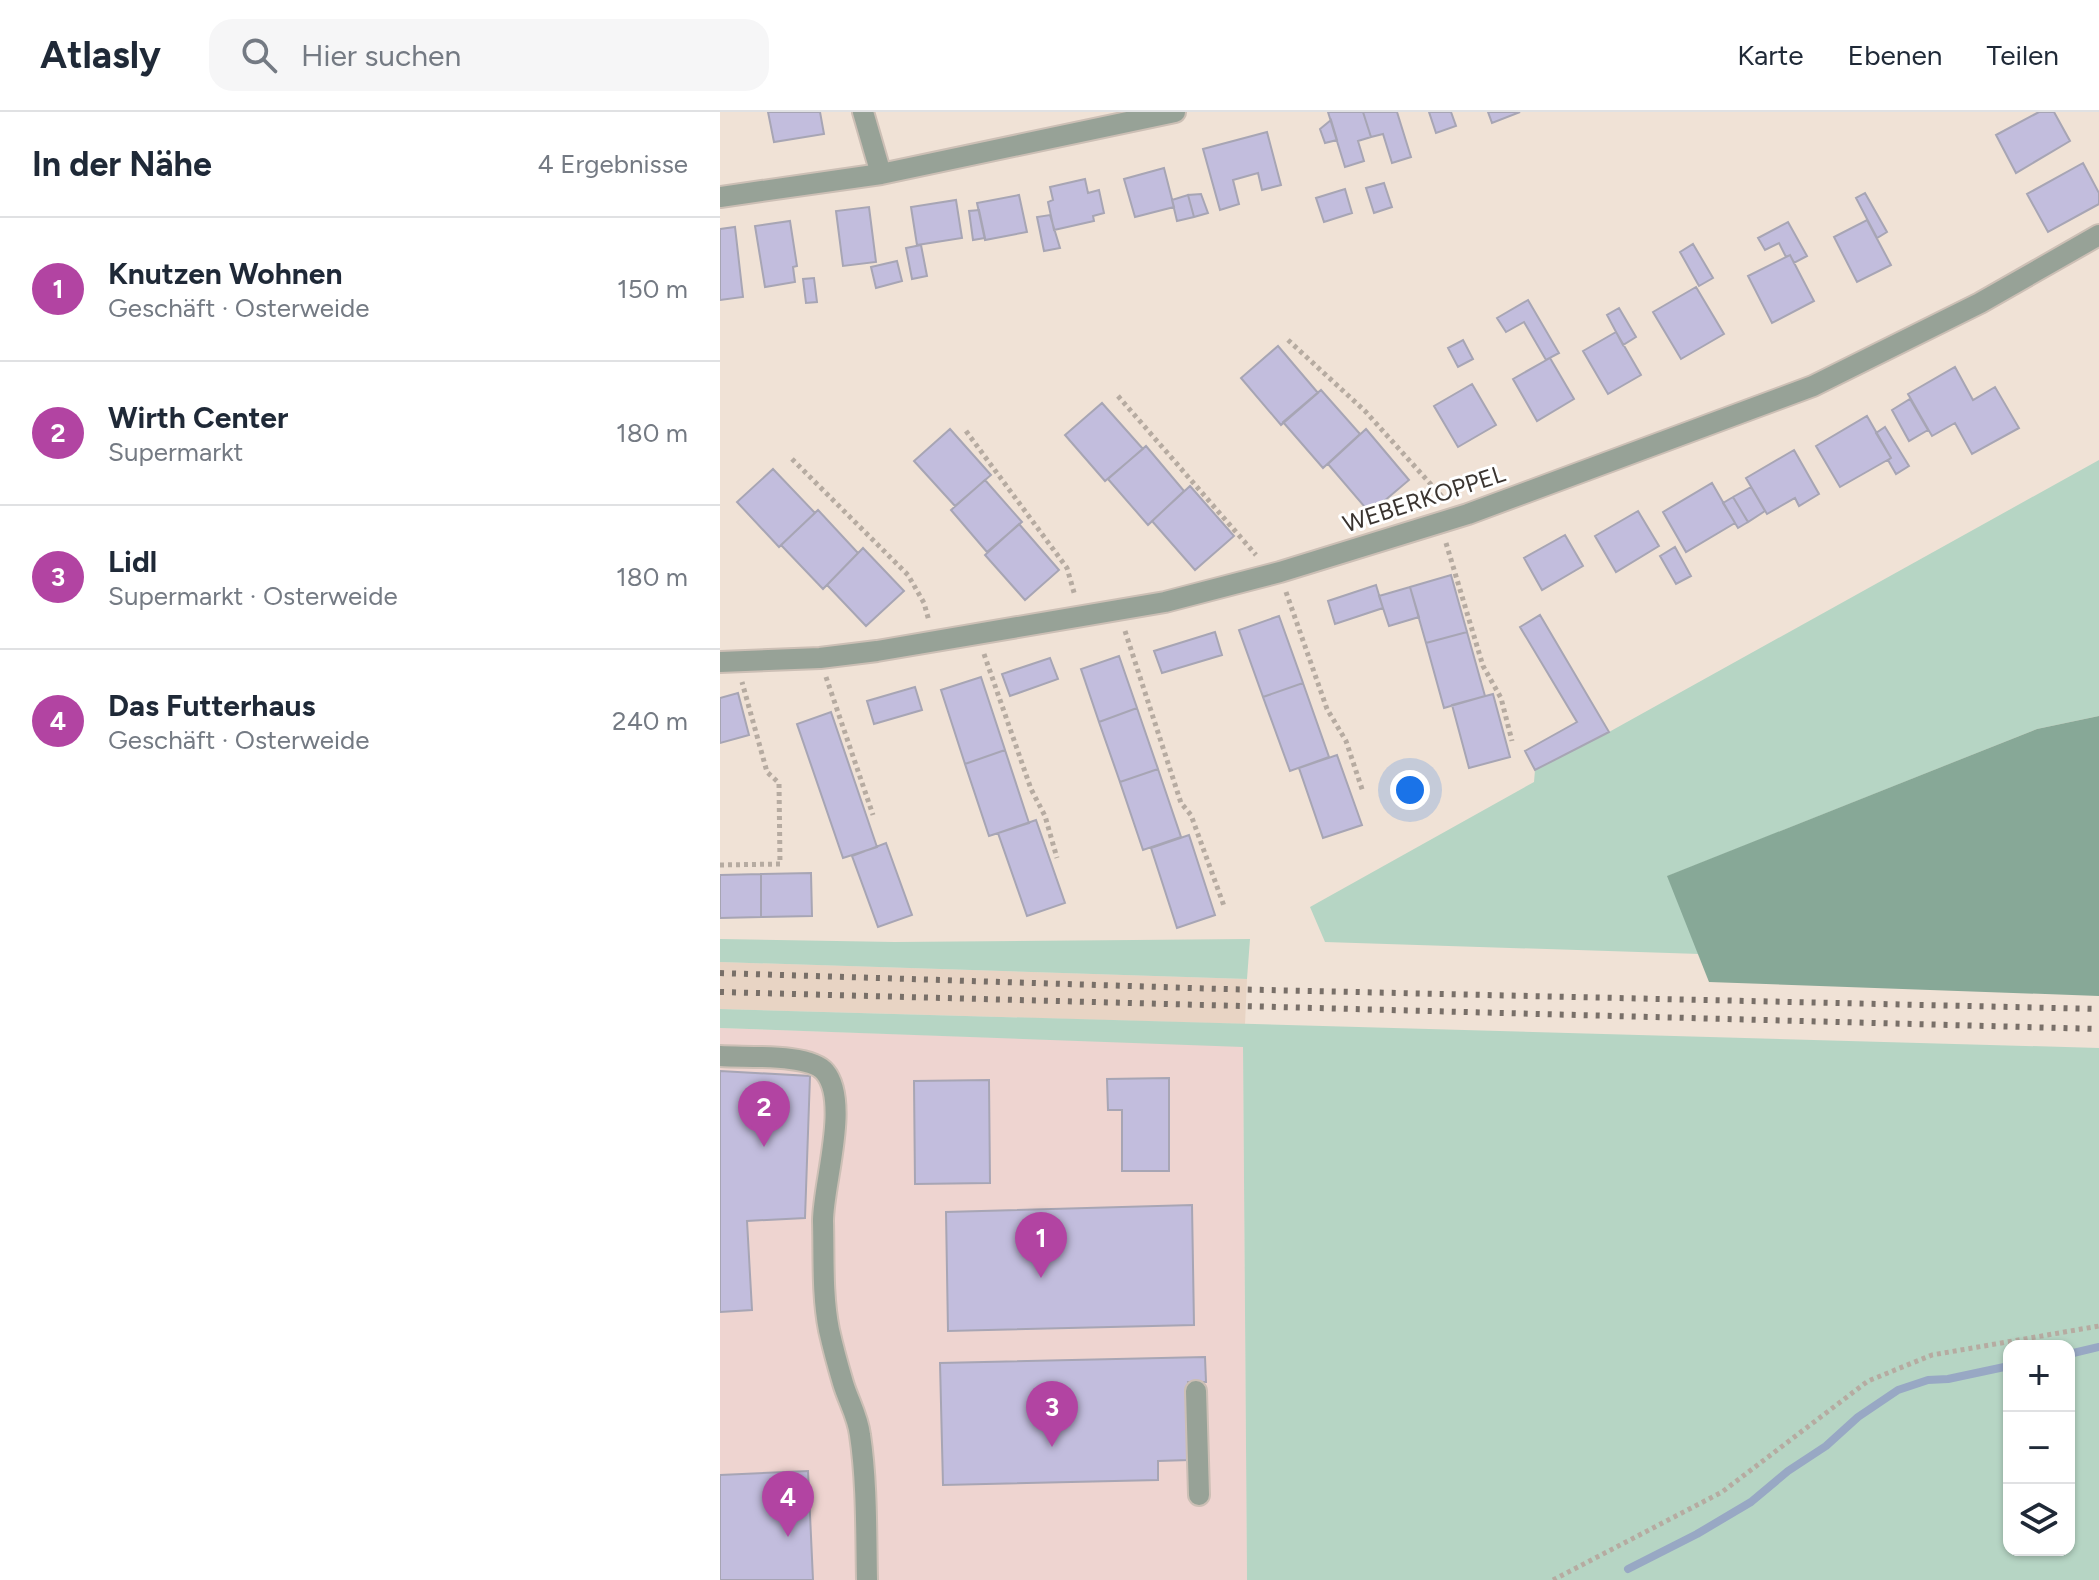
<!DOCTYPE html>
<html lang="de">
<head>
<meta charset="utf-8">
<style>
	:root { --surface:#fff; --page:#f6f6f7; --text:#1f2937; --muted:#747a83; --line:#e0e1e3; --accent:#b244a2 }
	body { margin:0; font-family:Figtree,sans-serif; background:var(--page); color:var(--text) }
	.controls { position:absolute; right:24px; bottom:24px; display:grid; overflow:hidden; border-radius:16px; box-shadow:0 2px 6px #0004 }
	.controls button { width:72px; height:72px; display:grid; place-items:center; padding:0; border:0; border-bottom:2px solid var(--line); background:var(--surface); color:var(--text); font:40px sans-serif }
	.you { position:absolute; left:690px; top:678px; width:28px; height:28px; margin:-20px; border:6px solid #fff; border-radius:50%; background:#1a73e8; box-shadow:0 0 0 12px #1a73e833 }
	.badge { display:grid; place-items:center; width:52px; height:52px; border-radius:50%; background:var(--accent); color:#fff; font-size:26px; font-weight:700 }
	.pin { position:absolute; translate:-50% -66px; filter:drop-shadow(0 2px 4px #0008) }
	.pin::after { content:''; position:absolute; top:42px; width:28px; height:24px; background:inherit; clip-path:polygon(0 0,100% 0,50% 100%) }
	.list { margin:0; padding:0; list-style:none }
	h2 { display:flex; justify-content:space-between; align-items:center; height:104px; margin:0; padding:0 32px; font-size:34px }
	h2 small { font-size:26px; font-weight:400; color:var(--muted) }
	.list li { display:grid; grid-template-columns:52px 1fr auto; gap:24px; align-items:center; box-sizing:border-box; height:144px; padding:0 32px; border-top:2px solid var(--line) }
	.list b { display:block; font-size:30px; white-space:nowrap }
	.list p { margin:0; font-size:26px; white-space:nowrap; color:var(--muted) }
	.list em { font-size:26px; font-style:normal; color:var(--muted) }
	.icon { flex:none; width:44px; height:44px; fill:none; stroke:currentColor; stroke-width:2; stroke-linecap:round; stroke-linejoin:round }
	.map { position:relative; flex:none; width:1379px; height:1468px; overflow:hidden }
	header { display:flex; align-items:center; gap:48px; box-sizing:border-box; height:112px; padding:0 40px; background:var(--surface); border-bottom:2px solid var(--line) }
	header strong { font-size:38px }
	nav { display:flex; gap:44px; margin-inline-start:auto; font-size:28px }
	.search { width:560px; height:72px; background:var(--page); display:flex; align-items:center; gap:20px; box-sizing:border-box; padding:0 28px; border-radius:24px; color:var(--muted); font-size:30px }
	main { display:flex }
	aside { flex:1; background:var(--surface) }
	.map>svg:first-child { display:block }
	.commercial { fill:#eed4d0 }
	.built { fill:#e8d4c4 }
	.green { fill:#b6d5c4; fill-rule:evenodd }
	.forest { fill:#87a897 }
	.lines { fill:none; stroke-linecap:round; stroke-linejoin:round }
	.stream { stroke:#98a8c4; stroke-width:8 }
	.building { fill:#c2bddd; stroke:#a7a5b4; stroke-width:2 }
	.minor-casing { stroke:#ccbfb5; stroke-width:24 }
	.path { stroke:#b6aba1; stroke-width:5; stroke-dasharray:4 4; stroke-linecap:butt }
	.minor { stroke:#97a297; stroke-width:20 }
	.rail { stroke:#786f68; stroke-width:6; stroke-dasharray:4 8; stroke-linecap:butt }
	.labels { text-anchor:middle; stroke-width:6; stroke-linejoin:round; paint-order:stroke }
	.street-label { font-size:24px; fill:#3a3430; stroke:#fff }
</style>
</head>
<body>
<header>
<strong>Atlasly</strong>
<div class="search"><svg class="icon" aria-label="search" viewBox="0 0 24 24"><circle cx="10" cy="10" r="6"/><path d="M15 15l6 6"/></svg>Hier suchen</div>
<nav><a>Karte</a><a>Ebenen</a><a>Teilen</a></nav>
</header>
<main>
<aside>
<h2>In der Nähe<small>4 Ergebnisse</small></h2>
<ul class="list">
<li><span class="badge">1</span><div><b>Knutzen Wohnen</b><p>Geschäft · Osterweide</p></div><em>150 m</em></li>
<li><span class="badge">2</span><div><b>Wirth Center</b><p>Supermarkt</p></div><em>180 m</em></li>
<li><span class="badge">3</span><div><b>Lidl</b><p>Supermarkt · Osterweide</p></div><em>180 m</em></li>
<li><span class="badge">4</span><div><b>Das Futterhaus</b><p>Geschäft · Osterweide</p></div><em>240 m</em></li>
</ul>
</aside>
<div class="map">
<svg width="1379" height="1468" viewBox="0 0 1379 1468">
	<rect width="100%" height="100%" fill="#f0e2d6"/>
	<!-- commercial -->
	<path class="commercial" d="M0 916 523 934 527 1468H0Z"/>
	<!-- built -->
	<path class="built" d="M0 850 527 867 525 912 0 897Z"/>
	<!-- green -->
	<path class="green" d="M1379 348V604L1317 617 948 764 980 842 605 830 590 795 814 670 815 658 889 620Z
		M0 827 175 830 530 827 527 867 0 850Z
		M0 897 1379 936V1468H527L523 935 0 916ZM1289 1234H1349V1438H1289Z"/>
	<!-- forest -->
	<path class="forest" d="M1379 604V884L989 870 947 764 1317 617Z"/>
	<g class="lines">
		<!-- stream -->
		<path class="stream" d="M1349 1242 1379 1235
			M908 1457 977 1422 1031 1390 1068 1359 1106 1334 1138 1305 1178 1278 1208 1268 1228 1267 1289 1254"/>
	</g>
	<!-- building -->
	<path class="building" d="M48 0H100L104 22 54 30Z
		M608 0H643L651 25 638 29 644 49 625 55Z
		M643 0H677L691 45 672 51 663 22 651 25Z
		M709 0H731L736 14 716 21Z
		M768 0H800L772 11Z
		M1319 0H1334L1350 29 1296 61 1276 23Z
		M611 8 617 28 605 31 600 17Z
		M547 20 561 73 542 78 538 61 513 68 519 92 500 98 483 37Z
		M1363 51 1379 81V92L1328 120 1307 82Z
		M444 56 454 95 415 105 404 67Z
		M365 67 368 81 379 78 384 101 373 104 374 109 334 118 328 90 333 88 330 75Z
		M664 71 672 95 654 101 646 76Z
		M625 77 632 101 604 110 596 86Z
		M1145 81 1167 120 1157 126 1136 86Z
		M481 82 488 101 474 105 468 83Z
		M299 83 307 120 265 128 257 91Z
		M468 83 474 105 457 109 452 88Z
		M236 88 242 126 197 133 191 95Z
		M149 95 156 150 123 154 116 99Z
		M259 98 265 126 253 128 249 99Z
		M330 103 340 136 324 139 317 105Z
		M1147 108 1171 153 1137 170 1114 125Z
		M70 109 77 154 73 155 75 170 45 175 35 114Z
		M1068 110 1087 144 1074 151 1070 143 1066 145 1059 131 1045 138 1038 126Z
		M15 115 23 185 0 188V117Z
		M973 132 993 166 979 174 960 140Z
		M201 133 207 164 192 167 186 136Z
		M1070 143 1094 189 1052 211 1028 164Z
		M177 149 182 169 156 176 151 155Z
		M94 166 97 190 86 191 83 167Z
		M976 175 1004 222 961 247 933 200Z
		M808 188 839 241 826 248 804 210 786 220 777 206Z
		M899 196 916 225 903 233 887 203Z
		M896 220 921 263 888 282 863 239Z
		M743 228 753 247 738 255 728 236Z
		M558 234 598 281 561 313 521 266Z
		M830 246 854 287 817 309 793 267Z
		M1235 255 1253 288 1275 275 1299 316 1252 342 1235 311 1212 324 1188 282Z
		M752 272 776 313 738 335 714 294Z
		M601 278 640 322 603 356 563 310Z
		M1190 287 1208 318 1189 329 1172 298Z
		M382 291 423 337 385 369 345 323Z
		M1147 304 1171 346 1120 375 1096 334Z
		M1165 315 1189 354 1176 362 1168 348 1171 346 1156 321Z
		M230 317 271 363 235 394 194 349Z
		M646 317 689 368 650 401 608 352Z
		M426 334 464 379 428 413 388 367Z
		M1074 338 1099 382 1079 394 1075 386 1047 402 1026 366Z
		M53 357 95 401 59 435 17 390Z
		M265 368 302 410 267 440 231 398Z
		M992 371 1015 411 966 440 943 400Z
		M470 374 514 424 475 458 432 409Z
		M1031 375 1045 399 1028 410 1013 385Z
		M1013 385 1028 410 1018 416 1003 391Z
		M98 398 138 441 103 477 61 433Z
		M918 399 939 434 896 460 875 424Z
		M299 412 339 458 305 488 265 443Z
		M845 423 863 454 822 478 804 446Z
		M955 435 971 464 956 472 940 444Z
		M143 436 184 479 146 514 107 473Z
		M731 463 747 520 706 531 690 475Z
		M656 473 663 496 615 512 608 489Z
		M690 475 699 505 669 514 659 484Z
		M820 503 889 620 815 658 805 639 857 610 800 515Z
		M559 504 583 571 543 585 519 518Z
		M495 520 502 543 442 561 434 539Z
		M747 520 765 584 724 596 706 531Z
		M399 544 417 596 379 610 361 557Z
		M330 546 338 567 290 584 282 562Z
		M261 565 285 638 245 652 221 578Z
		M583 571 609 645 570 659 543 585Z
		M195 575 202 598 154 612 147 589Z
		M18 581 29 623 0 631V586Z
		M773 582 790 645 749 656 732 593Z
		M417 596 438 657 400 670 379 610Z
		M111 600 157 735 123 746 77 612Z
		M285 638 309 711 269 724 245 652Z
		M617 643 642 713 603 726 579 656Z
		M438 657 461 725 423 738 400 670Z
		M316 708 345 791 307 804 278 721Z
		M469 723 495 803 457 816 431 736Z
		M166 731 192 803 158 815 132 744Z
		M91 761 92 804 41 805V762Z
		M41 762V805L0 806V763Z
		M0 959 90 964 85 1106 27 1109 32 1198 0 1200Z
		M449 966V1059H402V998H388L387 967Z
		M269 968 270 1071 195 1072 194 969Z
		M472 1093 474 1213 228 1219 226 1100Z
		M485 1245 486 1270H468L469 1348 438 1349V1368L223 1373 220 1251Z
		M88 1359 93 1468H0V1363Z"/>
	<g class="lines">
		<defs>
			<path id="minor" d="M143 0 161 62
				M0 85 161 62 455 0
				M0 550 100 546 157 539 445 490 560 460 748 402 1093 274 1260 191 1379 123
				M0 944C25 946 90 941 105 960 130 990 103 1072 103 1109 104 1145 102 1183 109 1218 113 1236 118 1254 123 1271 128 1288 138 1305 140 1323 147 1370 146 1420 147 1468
				M476 1279 479 1383"/>
		</defs>
		<!-- minor casing -->
		<use href="#minor" class="minor-casing"/>
		<!-- path -->
		<path class="path" d="M568 228 645 299 724 387
			M398 284 536 443
			M246 319 347 456 355 484
			M72 347 188 463 204 491 209 509
			M726 431 763 554 781 586 792 629
			M566 480 607 597 626 629 643 680
			M405 519 461 691 471 703 504 794
			M264 542 311 677 325 704 337 746
			M106 565 153 703
			M0 753 60 752 59 671 47 660 22 570
			M833 1468 1002 1380 1148 1269 1212 1243 1379 1214"/>
		<!-- minor -->
		<use href="#minor" class="minor"/>
		<!-- rail -->
		<path class="rail" d="M0 861 503 877 1379 897
			M0 880 1379 917"/>
	</g>
	<g class="labels">
		<!-- street labels -->
		<g class="street-label">
			<text transform="translate(704 387) rotate(-18)" y="8">WEBERKOPPEL</text>
		</g>
	</g>
</svg>
<div class="controls">
<button>+</button>
<button>−</button>
<button><svg class="icon" aria-label="layers" viewBox="0 0 24 24"><path d="M12 4l9 5-9 5-9-5zM3 14l9 5 9-5"/></svg></button>
</div>
<div class="you"></div>
<div class="pin badge" style="left:321px;top:1166px">1</div>
<div class="pin badge" style="left:44px;top:1035px">2</div>
<div class="pin badge" style="left:332px;top:1335px">3</div>
<div class="pin badge" style="left:68px;top:1425px">4</div>
</div>
</main>
</body>
</html>
